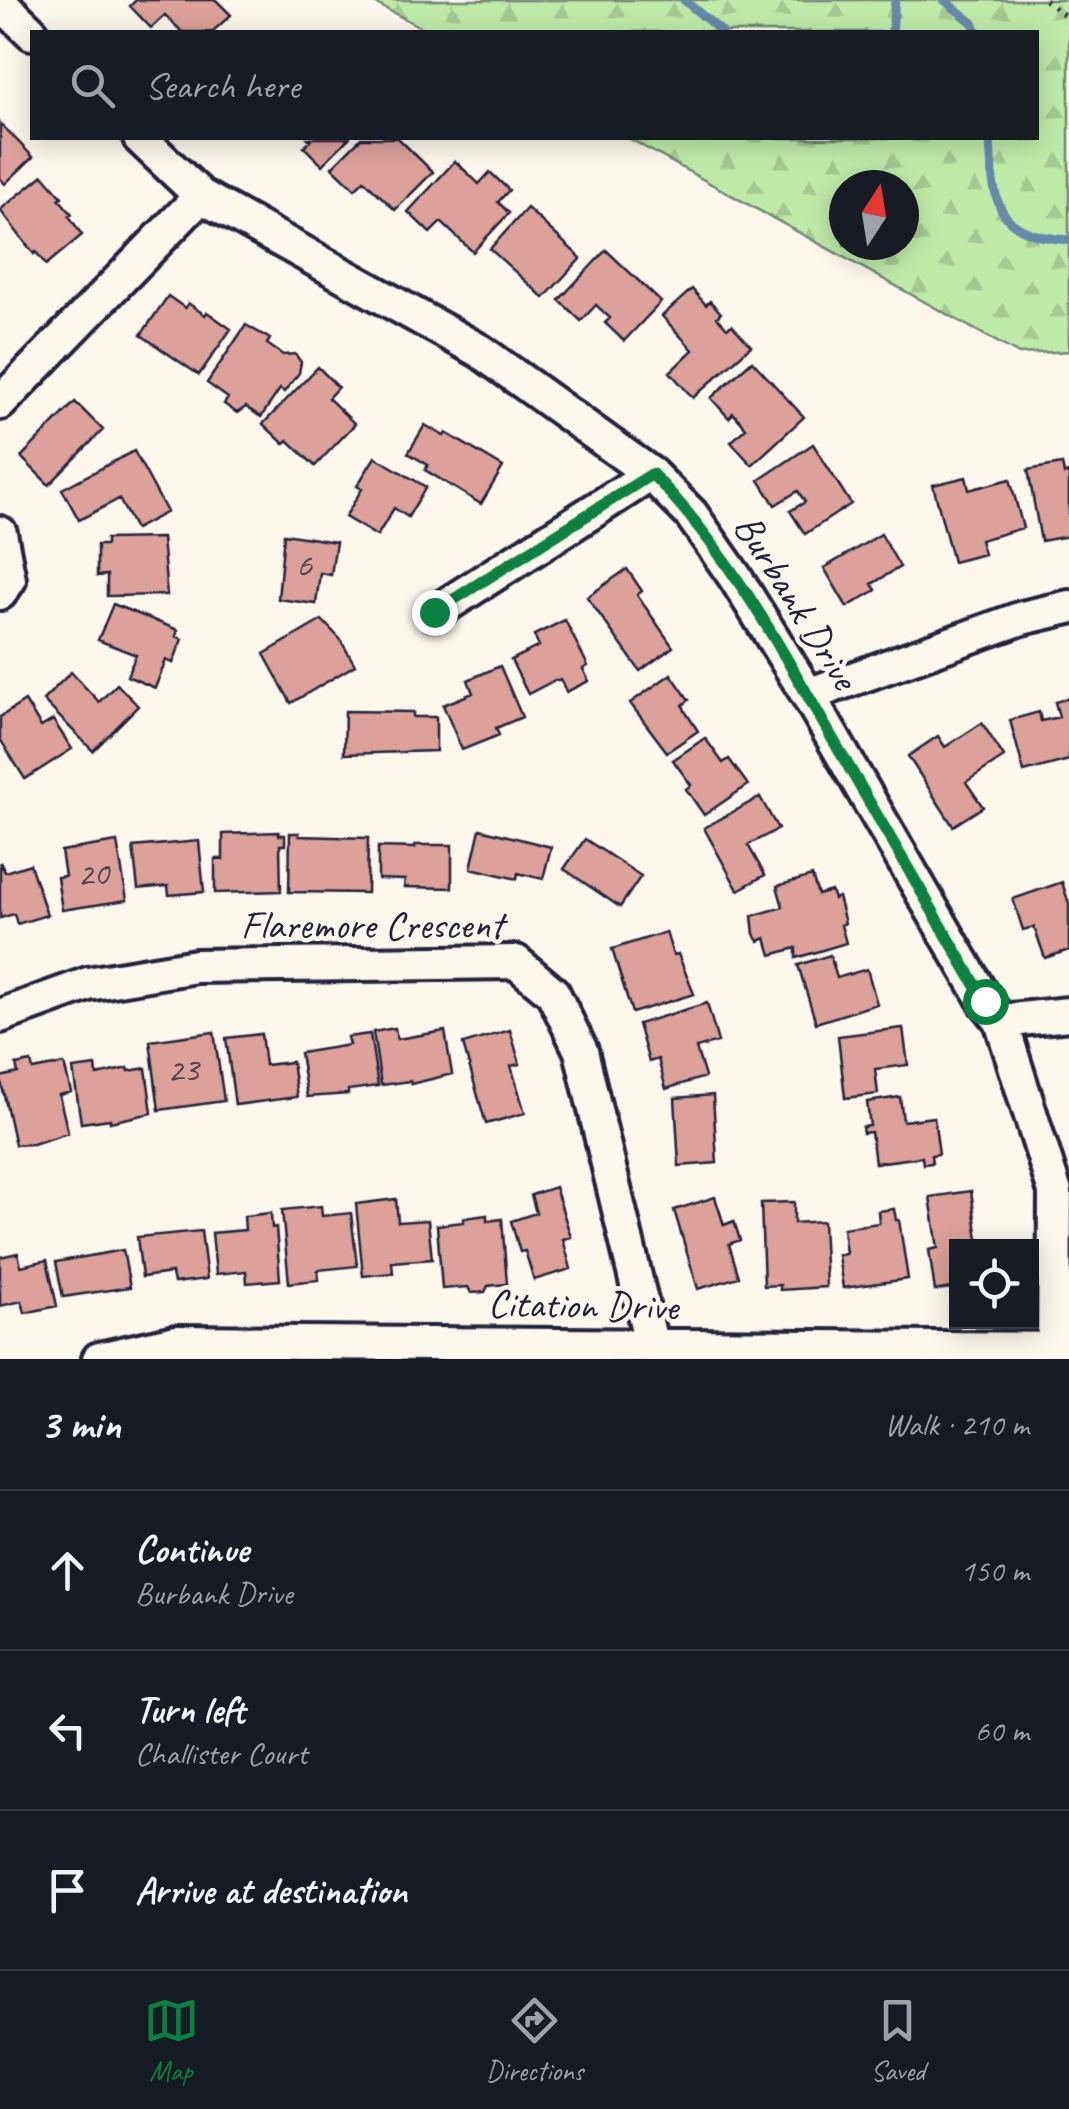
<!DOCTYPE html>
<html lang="en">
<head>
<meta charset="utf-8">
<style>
	:root { --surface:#171b24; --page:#242831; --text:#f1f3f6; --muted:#9ea1a6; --line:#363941; --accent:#0b8043 }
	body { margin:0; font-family:Caveat,sans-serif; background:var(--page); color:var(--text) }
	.controls { position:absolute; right:30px; bottom:30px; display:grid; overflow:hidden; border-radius:0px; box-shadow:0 5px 25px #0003 }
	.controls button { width:90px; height:90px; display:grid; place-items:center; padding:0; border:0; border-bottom:2px solid var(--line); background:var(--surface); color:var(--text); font:50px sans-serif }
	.compass { position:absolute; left:829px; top:170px; width:90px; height:90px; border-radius:50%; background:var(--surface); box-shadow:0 5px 25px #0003; rotate:12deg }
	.stop { position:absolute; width:30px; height:30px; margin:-22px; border:8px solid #0b8043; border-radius:50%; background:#fff }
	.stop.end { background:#0b8043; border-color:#fff; box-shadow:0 2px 10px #0008 }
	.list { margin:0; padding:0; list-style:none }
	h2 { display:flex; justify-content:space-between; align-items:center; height:130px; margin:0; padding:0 40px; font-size:42px }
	h2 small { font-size:32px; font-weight:400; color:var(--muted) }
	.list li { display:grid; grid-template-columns:65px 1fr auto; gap:30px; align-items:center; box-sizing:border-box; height:160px; padding:0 40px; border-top:2px solid var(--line) }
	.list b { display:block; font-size:38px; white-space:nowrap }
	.list p { margin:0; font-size:32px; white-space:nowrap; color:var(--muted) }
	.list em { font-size:32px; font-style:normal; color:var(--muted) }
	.icon { flex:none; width:55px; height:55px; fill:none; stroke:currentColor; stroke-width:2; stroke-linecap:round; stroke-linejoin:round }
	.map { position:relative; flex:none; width:1069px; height:1359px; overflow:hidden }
	.search { position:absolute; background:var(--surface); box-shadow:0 5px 25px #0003; left:30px; right:30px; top:30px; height:110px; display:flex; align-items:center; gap:25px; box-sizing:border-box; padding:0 35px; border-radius:0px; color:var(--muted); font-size:38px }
	.sheet { height:610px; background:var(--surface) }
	nav { display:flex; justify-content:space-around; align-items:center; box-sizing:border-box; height:140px; border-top:2px solid var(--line); background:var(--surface); font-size:28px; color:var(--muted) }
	nav a { display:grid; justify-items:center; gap:5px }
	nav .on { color:var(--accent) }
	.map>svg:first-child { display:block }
	.forest { fill:url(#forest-firs); stroke:#708672; stroke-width:2.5; fill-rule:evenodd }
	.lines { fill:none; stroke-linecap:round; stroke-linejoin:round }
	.stream { stroke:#658aa9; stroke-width:9 }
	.building { fill:#dba19a; stroke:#22223b; stroke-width:2.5 }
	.street-casing { stroke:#22223b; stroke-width:40 }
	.path { stroke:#22223b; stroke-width:5; stroke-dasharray:2.5 8; stroke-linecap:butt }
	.street { stroke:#fbf7ec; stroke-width:32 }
	.route { stroke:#0b8043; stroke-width:12 }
	.labels { text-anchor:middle; stroke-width:9; stroke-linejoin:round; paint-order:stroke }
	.number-label { font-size:35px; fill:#504253 }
	.street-label { font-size:40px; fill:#22223b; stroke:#fbf7ec }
</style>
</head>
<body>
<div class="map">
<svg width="1069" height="1359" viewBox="0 0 1069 1359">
	<defs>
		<pattern id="forest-firs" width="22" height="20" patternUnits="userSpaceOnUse" patternTransform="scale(2.5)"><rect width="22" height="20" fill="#bfeba9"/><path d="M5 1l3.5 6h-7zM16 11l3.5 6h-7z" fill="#a4c992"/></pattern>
	</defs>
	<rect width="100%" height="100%" fill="#fbf7ec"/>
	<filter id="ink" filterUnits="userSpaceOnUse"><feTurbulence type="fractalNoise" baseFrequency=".01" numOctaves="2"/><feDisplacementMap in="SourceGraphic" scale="20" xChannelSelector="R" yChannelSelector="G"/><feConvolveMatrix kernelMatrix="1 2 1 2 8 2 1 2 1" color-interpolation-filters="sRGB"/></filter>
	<g filter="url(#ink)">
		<!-- forest -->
		<path class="forest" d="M369 0H1069V351L1019 354 628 138H1036V32H430ZM844 185H904V245H844Z"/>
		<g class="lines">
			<!-- stream -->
			<path class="stream" d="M684 0 722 32
				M944 0 973 23 977 32
				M892 32 895 0
				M990 138C993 203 994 235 1069 240"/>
		</g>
		<!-- building -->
		<path class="building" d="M136 0H216L231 15 212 32H182L165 15 151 28 130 6Z
			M0 123 33 157 5 184 0 178Z
			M308 138H349L322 165 304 147 310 140Z
			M361 138H398L433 172 395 210 364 180 355 189 332 167Z
			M455 161 479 184 490 172 509 190 498 202 509 213 473 252 441 222 430 233 408 212Z
			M43 175 62 197 59 199 72 214 69 216 82 235 46 265 36 252 34 254 0 210Z
			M527 208 581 258 544 298 490 249Z
			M606 250 661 302 624 341 605 323 610 318 596 305 581 321 559 300Z
			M692 289 706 305 710 301 721 313 717 317 727 328 732 325 751 346 693 398 670 372 693 350 662 316Z
			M168 296 185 308 188 303 205 315 207 312 231 329 199 375 141 335Z
			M246 325 270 339 267 344 283 355 295 354 301 362 299 373 284 392 280 389 261 417 246 407 237 413 224 404 228 398 207 383Z
			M752 361 804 417 752 465 731 442 746 428 733 413 729 418 711 398Z
			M318 367 338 387 328 398 355 424 315 466 288 440 284 444 263 424Z
			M75 402 103 430 49 485 21 457Z
			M425 425 444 436 446 433 503 467 481 504 425 470 428 465 408 453Z
			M813 444 851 504 805 534 790 511 805 502 798 491 775 505 759 480Z
			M134 451 167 512 135 529 119 499 79 520 62 489Z
			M375 457 426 487 408 517 394 508 377 536 345 517 362 489 357 486Z
			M1062 464 1064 474 1069 473V536L1041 541 1028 470Z
			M966 477 969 490 1010 479 1023 528 980 540 984 554 953 562 933 485Z
			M284 534 336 542 331 575 320 573 316 604 278 599Z
			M881 534 900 567 872 584 876 590 847 607 824 568Z
			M162 538 167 595 107 596V575L97 576V545H106V539Z
			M627 569 642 591 637 595 673 647 640 671 587 597Z
			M113 604 178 630 176 636 182 639 173 663 166 660 155 688 127 676 136 655 98 640Z
			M322 620 340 639 355 665 291 703 264 654Z
			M565 620 588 666 583 669 589 681 566 692 561 680H555L528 694 511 660 539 646 534 635Z
			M500 666 522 717 496 728 499 735 462 750 443 705 473 693 468 680Z
			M71 672 99 702 117 684 138 706 93 751 43 700Z
			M671 674 689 700 683 705 685 711 698 731 667 752 630 703Z
			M1069 698V760L1024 772 1010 720 1039 712 1041 721 1059 717 1055 702Z
			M25 701 41 727 53 720 72 749 25 779 0 739V717Z
			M345 711 413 712V717H436V751L344 754Z
			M982 723 1004 757 966 782 983 807 953 826 908 756 938 736 945 747Z
			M705 738 723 763 729 759 748 785 704 815 686 789 691 785 673 760Z
			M760 797 778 829 748 845 765 875 738 890 704 828Z
			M480 829 551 847 543 879 518 873 517 879 471 868Z
			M279 832V835H285V845H280L281 891 215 893V859H223V834Z
			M290 833H299V836L368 838 367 893 289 892Z
			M585 839 641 876 620 907 564 869Z
			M199 841 204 892 169 895 168 886 138 889 133 847Z
			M117 842 127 900 62 910 57 877 65 876 61 851Z
			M415 845H452V888L404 887 405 880 378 879V847L415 848Z
			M0 862 5 872 30 864 47 915 17 924 14 914 0 918Z
			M812 876 818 895 831 891 834 899 838 897 845 923 841 925 846 943 796 958V948L771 955 766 938 759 941 754 934 752 916 783 907 777 886Z
			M1062 882 1069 904V950L1045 958 1034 927 1023 930 1013 899Z
			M666 932 673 955 678 954 694 994 632 1013 612 949Z
			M830 955 837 978 867 969 877 1004 816 1023 798 965Z
			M707 1003 718 1042 696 1048 705 1077 666 1089 658 1059 649 1062 638 1024Z
			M395 1028 397 1039 445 1031 452 1074 411 1084 410 1081 381 1085 373 1032Z
			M903 1028 908 1065 875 1069 878 1094 845 1098 838 1036Z
			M510 1030 520 1064 511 1066 525 1113 486 1124 463 1044Z
			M214 1032 224 1101 159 1110 150 1041Z
			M261 1034 265 1065 292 1062 297 1097 235 1105 226 1038Z
			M370 1034 378 1086 348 1090V1094L307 1097 300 1053 349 1045 347 1037Z
			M31 1062 33 1070 64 1064 71 1092 59 1095 68 1133 33 1144 15 1145 0 1077 18 1073 16 1065Z
			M96 1066 97 1075 128 1068 129 1071 146 1068 152 1113 110 1122V1119L81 1123 73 1069Z
			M713 1095 717 1163 679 1166 675 1098Z
			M900 1097 903 1121 934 1117 939 1154 931 1155 932 1163 923 1164 922 1157 875 1163 871 1132 863 1133 862 1127 870 1126 867 1102Z
			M555 1187 571 1237 563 1239 571 1269 534 1280 525 1251 520 1252 511 1221 536 1213 531 1195Z
			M971 1191 979 1246H956V1287L935 1291 929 1250 938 1248 930 1197Z
			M715 1197 724 1225 734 1221 740 1240 729 1244 739 1277 698 1289 674 1210Z
			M396 1199 398 1222 428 1220 432 1259 392 1262 393 1273 363 1276 356 1204Z
			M794 1202V1223L823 1221 826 1287 780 1290V1285L764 1286 761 1203Z
			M321 1206 322 1216 351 1213 357 1266 318 1270 319 1280 289 1283 282 1210Z
			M894 1209 896 1220H899L908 1279 843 1288 838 1255 846 1254 843 1228 879 1223 878 1211Z
			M271 1213 272 1228 276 1227 280 1280 247 1283 246 1271 216 1274 212 1233 245 1230 244 1216Z
			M487 1215V1221L502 1219 507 1284 488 1286 485 1292 471 1293 468 1287 442 1289 437 1225 464 1222V1218Z
			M201 1231 207 1279 174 1283 172 1273 142 1277 137 1237Z
			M123 1250 130 1287 63 1297 56 1262Z
			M18 1253 21 1266 47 1260 57 1306 25 1313 22 1301 0 1306V1257Z"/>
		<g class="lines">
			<defs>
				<path id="street" d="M0 2 32 33
					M140 138 201 196 480 351 651 474 691 514 735 577 808 695 985 1001 1001 1021 1055 1192 1054 1359
					M0 403 201 196
					M0 533 9 580 0 593
					M434 613 651 474
					M808 695 1022 618 1069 607
					M0 1016 88 984 196 966 516 962 553 993 581 1051 652 1347
					M1001 1021 1069 1014
					M99 1359 176 1342 1069 1349"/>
			</defs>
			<!-- street casing -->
			<use href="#street" class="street-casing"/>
			<!-- path -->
			<path class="path" d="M1045 0 1069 19"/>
			<!-- street -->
			<use href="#street" class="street"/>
		</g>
	</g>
	<g class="lines" filter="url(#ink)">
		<!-- route -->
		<path class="route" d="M434 612 652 474C725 547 777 641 828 731 881 821 933 911 985 1001"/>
	</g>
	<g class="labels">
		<!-- number labels -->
		<g class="number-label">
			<text x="304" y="576">6</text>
			<text x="93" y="885">20</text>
			<text x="183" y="1081">23</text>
		</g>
		<!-- street labels -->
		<g class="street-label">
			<text transform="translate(797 601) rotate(58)" y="14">Burbank Drive</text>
			<text x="372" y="938">Flaremore Crescent</text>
			<text transform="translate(583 1304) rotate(1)" y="14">Citation Drive</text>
		</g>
	</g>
</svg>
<div class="controls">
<button><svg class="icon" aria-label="locate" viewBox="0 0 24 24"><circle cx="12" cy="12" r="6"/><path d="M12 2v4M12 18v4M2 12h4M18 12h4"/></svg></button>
</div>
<svg class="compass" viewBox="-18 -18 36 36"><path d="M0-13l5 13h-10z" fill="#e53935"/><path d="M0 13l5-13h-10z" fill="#9ea1a6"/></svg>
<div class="stop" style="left:985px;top:1001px"></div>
<div class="stop end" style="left:434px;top:612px"></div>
<div class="search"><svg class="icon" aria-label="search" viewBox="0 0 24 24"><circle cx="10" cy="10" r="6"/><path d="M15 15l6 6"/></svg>Search here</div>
</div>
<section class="sheet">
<h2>3 min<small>Walk · 210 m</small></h2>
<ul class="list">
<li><svg class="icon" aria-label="ahead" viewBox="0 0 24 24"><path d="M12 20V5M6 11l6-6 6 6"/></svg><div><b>Continue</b><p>Burbank Drive</p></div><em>150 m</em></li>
<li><svg class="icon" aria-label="left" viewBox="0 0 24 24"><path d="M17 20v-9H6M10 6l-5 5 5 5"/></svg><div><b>Turn left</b><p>Challister Court</p></div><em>60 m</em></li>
<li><svg class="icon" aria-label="arrive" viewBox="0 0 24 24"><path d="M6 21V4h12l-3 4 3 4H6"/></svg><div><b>Arrive at destination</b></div></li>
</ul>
</section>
<nav>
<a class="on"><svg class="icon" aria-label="map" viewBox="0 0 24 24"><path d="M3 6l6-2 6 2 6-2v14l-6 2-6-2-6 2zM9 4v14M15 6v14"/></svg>Map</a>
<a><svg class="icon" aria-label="directions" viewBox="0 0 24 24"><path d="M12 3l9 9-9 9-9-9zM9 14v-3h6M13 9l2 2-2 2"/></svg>Directions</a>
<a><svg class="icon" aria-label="saved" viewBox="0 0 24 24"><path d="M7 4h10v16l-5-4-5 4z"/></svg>Saved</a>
</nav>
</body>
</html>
